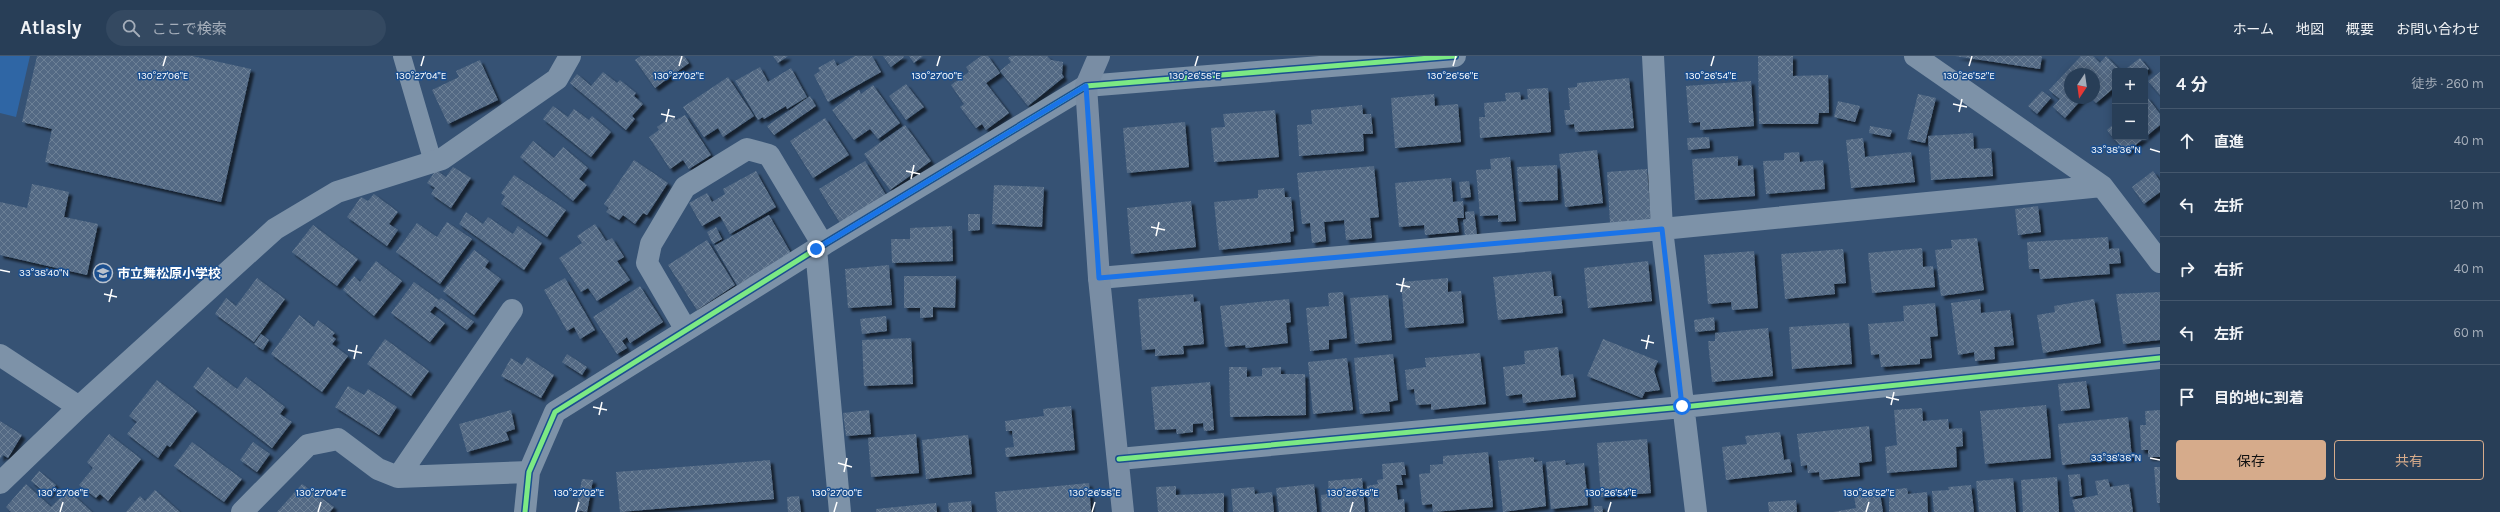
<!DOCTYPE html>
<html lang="ja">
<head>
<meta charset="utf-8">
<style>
	:root { --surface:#283e57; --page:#344961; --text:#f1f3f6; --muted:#a5aeba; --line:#44576d; --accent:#d6ab8b }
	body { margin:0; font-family:Karla,"Noto Sans JP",sans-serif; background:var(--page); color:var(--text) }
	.controls { position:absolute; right:12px; top:12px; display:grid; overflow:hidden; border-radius:4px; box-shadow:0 2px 10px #0003 }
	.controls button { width:36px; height:36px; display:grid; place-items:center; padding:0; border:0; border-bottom:1px solid var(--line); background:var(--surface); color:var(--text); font:20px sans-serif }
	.compass { position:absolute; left:2064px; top:12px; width:36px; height:36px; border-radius:50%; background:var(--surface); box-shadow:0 2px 10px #0003; rotate:193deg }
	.stop { position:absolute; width:12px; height:12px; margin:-9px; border:3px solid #1a73e8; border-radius:50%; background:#fff }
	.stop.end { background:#1a73e8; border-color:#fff; box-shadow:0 1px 4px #0008 }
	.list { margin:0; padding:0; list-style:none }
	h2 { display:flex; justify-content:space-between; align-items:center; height:52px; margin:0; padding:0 16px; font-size:17px }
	h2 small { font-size:13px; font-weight:400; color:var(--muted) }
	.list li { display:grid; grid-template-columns:26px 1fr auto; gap:12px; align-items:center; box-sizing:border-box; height:64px; padding:0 16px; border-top:1px solid var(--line) }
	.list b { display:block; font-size:15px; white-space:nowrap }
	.list em { font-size:13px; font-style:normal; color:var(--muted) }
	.actions { display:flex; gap:8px; padding:12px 16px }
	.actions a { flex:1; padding:9px 0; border:1px solid var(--accent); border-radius:4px; text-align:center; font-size:14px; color:var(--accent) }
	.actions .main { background:var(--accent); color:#111 }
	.icon { flex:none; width:22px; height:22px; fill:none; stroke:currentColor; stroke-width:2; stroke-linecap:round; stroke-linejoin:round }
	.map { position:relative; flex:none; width:2160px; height:456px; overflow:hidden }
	header { display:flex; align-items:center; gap:24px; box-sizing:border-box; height:56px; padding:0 20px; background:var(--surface); border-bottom:1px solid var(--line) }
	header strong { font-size:19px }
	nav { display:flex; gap:22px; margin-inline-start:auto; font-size:14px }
	.search { width:280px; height:36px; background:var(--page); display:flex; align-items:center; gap:10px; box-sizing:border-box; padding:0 14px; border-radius:22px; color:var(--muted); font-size:15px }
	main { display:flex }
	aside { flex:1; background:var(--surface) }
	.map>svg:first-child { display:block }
	.pitch { fill:#2f66a5 }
	.building { fill:url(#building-cross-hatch); filter:url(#shadow) }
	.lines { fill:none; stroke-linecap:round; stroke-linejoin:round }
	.lane { stroke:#7d92a8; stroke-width:18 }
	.street { stroke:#7d92a8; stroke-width:22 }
	.secondary { stroke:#798da4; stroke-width:22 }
	.cycleway-casing { stroke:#1b4f8f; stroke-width:8 }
	.cycleway { stroke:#7ce984; stroke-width:5 }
	.route { stroke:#1a73e8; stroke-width:5 }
	.ticks { fill:none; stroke:#fff; stroke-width:1.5 }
	.labels { text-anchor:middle; stroke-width:3; stroke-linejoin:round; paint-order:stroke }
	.poi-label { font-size:13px; font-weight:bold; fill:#fff; stroke:#1b4f8f; text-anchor:start }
	.ticks-label { font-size:10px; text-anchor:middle; fill:#fff; stroke:#1b4f8f; stroke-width:3; stroke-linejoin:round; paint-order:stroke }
</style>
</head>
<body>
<header>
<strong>Atlasly</strong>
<div class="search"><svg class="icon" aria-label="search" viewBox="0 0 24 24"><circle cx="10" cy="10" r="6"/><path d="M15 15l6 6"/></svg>ここで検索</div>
<nav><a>ホーム</a><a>地図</a><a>概要</a><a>お問い合わせ</a></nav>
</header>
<main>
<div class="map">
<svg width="2160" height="456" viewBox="0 0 2160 456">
	<defs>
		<pattern id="building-cross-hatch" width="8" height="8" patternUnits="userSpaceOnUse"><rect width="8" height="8" fill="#526984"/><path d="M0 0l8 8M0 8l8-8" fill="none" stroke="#6c8096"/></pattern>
		<filter id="shadow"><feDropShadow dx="3.5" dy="3.5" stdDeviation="1" flood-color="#0009"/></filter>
	</defs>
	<rect width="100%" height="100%" fill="#365274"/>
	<!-- pitch -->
	<path class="pitch" d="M0 0H30L16 61 0 57Z"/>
	<!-- building -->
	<path class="building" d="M37 0H192L251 13 221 146 45 106 52 73 22 66Z
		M641 0H684L689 7 655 32 635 4Z
		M773 0H788L778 7Z
		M855 0H872L881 16 828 46 814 19 820 15 818 12 834 3 837 10Z
		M883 0H903L904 1 891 11Z
		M909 0H923L914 7Z
		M981 0H988L1000 17 986 27 1009 57 986 74 982 68 976 72 960 51 964 48 951 29 969 16 966 11Z
		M1011 0H1047L1051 4 1063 6 1062 18 1064 21 1028 50 1000 15 1011 6 1008 2Z
		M1758 0H1793V20L1828 19 1829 57H1819L1818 68H1759Z
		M1955 0H2042L2040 13Z
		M2081 0H2093L2100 7 2106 0 2121 15H2115V31L2096 47 2091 42H2094V18H2070V42H2083L2065 62 2053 51 2060 43 2049 34Z
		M2140 2 2149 13 2145 16 2129 15 2127 12Z
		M480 4 498 44 448 68 432 34 459 21 456 15Z
		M760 11 768 26 791 12 807 41 787 53 786 50 764 63 763 61 758 64 735 25Z
		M603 16 617 27 620 24 636 37 634 40 643 48 632 60 635 63 626 74 570 27 577 18 591 30Z
		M2160 16V39L2148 25Z
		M728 21 754 60 723 81 718 72 704 81 683 51Z
		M1629 22 1634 72 1575 76 1574 68 1566 69 1564 54H1570L1568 32 1577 31V27Z
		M1751 25 1754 70 1700 74V66L1689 67 1686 30Z
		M906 28 924 51 906 64 889 40Z
		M873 29 900 67 878 83 870 73 854 84 832 54 859 34 861 38Z
		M1548 32 1551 76 1480 82 1479 61H1485L1484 47 1506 45 1505 37 1520 36 1521 44 1528 43 1527 33Z
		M2042 35 2051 42 2037 58 2028 50Z
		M1434 38 1435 50 1458 48 1461 86 1395 92 1391 42Z
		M1918 38 1936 42 1925 87 1907 83Z
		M810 40 816 50 774 79 767 70Z
		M2147 41 2160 58V69L2126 97 2107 74 2115 67V81H2145V43Z
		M1838 45 1860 50 1855 66 1834 61Z
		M1362 49 1363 58H1371L1373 78H1363L1364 95 1299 100 1297 69 1312 68 1311 54Z
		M553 50 568 61 574 53 589 64 592 60 611 76 591 101 543 63Z
		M1275 54 1279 101 1214 106 1211 72 1225 71 1223 58Z
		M685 59 711 99 689 113 683 104 670 113 649 81 659 74 657 71 673 60 676 64Z
		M825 62 849 99 813 122 790 85Z
		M1185 66 1189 111 1127 117 1123 72Z
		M905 69 931 105 890 134 864 98Z
		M1870 70 1892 74 1890 81 1869 77Z
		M1973 77 1974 93 1991 92 1993 120 1931 124 1928 80Z
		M1709 81 1710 92 1688 94 1687 82Z
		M1863 82 1865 101 1911 96 1915 126 1851 132 1846 84Z
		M533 85 554 102 563 91 588 112 579 123 587 129 573 145 520 101Z
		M1597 94 1603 147 1565 151 1559 98Z
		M1799 96 1800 106 1823 104 1825 133 1766 138 1763 105 1784 104V97Z
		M1738 100V110L1753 109 1755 140 1695 144 1692 103Z
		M1510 101 1516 165 1498 166V159L1480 160 1476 114 1491 113 1490 103Z
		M634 104 668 127 647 159 643 157 635 168 623 159 619 164 606 156 609 152 604 148Z
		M865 105 886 139 840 167 819 133Z
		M1557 109 1558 144 1519 146 1517 111Z
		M1374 110 1379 161 1370 162 1372 182 1346 184 1344 164 1324 166 1326 185 1312 187 1310 167 1302 168 1297 117Z
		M453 111 471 122 451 152 431 138 435 132 427 127 436 114 446 121Z
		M1647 113 1651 164 1610 167 1607 116Z
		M756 115 776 151 730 178 720 160 702 170 689 147 707 137 712 146 725 138 723 133Z
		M2153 115 2160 125V136L2144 148 2132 131Z
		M514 119 566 154 547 181 501 148 505 140 501 137Z
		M1451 122 1453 146 1463 145 1464 162H1457L1459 176 1425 179 1424 169 1399 171 1395 127Z
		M1469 125 1471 141 1461 142 1459 126Z
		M32 128 69 136 64 161 98 168 87 219 0 199V146L27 152Z
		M994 129 1044 131 1042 171 992 168Z
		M1284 132 1285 141H1291L1294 175 1290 176 1291 186 1219 194 1214 146 1258 142V134Z
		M374 138 398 156 389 168 398 174 387 190 347 161 361 141 368 145Z
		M1191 145 1196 191 1131 198 1127 152Z
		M2038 150 2041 176 2018 179 2015 153Z
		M1474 155 1477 179 1465 180 1463 164 1466 163 1465 156Z
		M466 156 483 168 488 161 513 178 518 170 542 187 524 214 459 168Z
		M968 158H980V174L968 175Z
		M769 159 792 199 737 229 714 190Z
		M447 166 472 183 440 228 396 196 417 167 437 181Z
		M595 168 606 185 612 182 624 201 617 205 630 224 597 245 588 232 581 236 559 202 582 187 577 180Z
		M313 169 358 203 337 230 292 196Z
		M952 170 953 205 892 207 891 183H910V172Z
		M716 171 722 183 713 188 707 176Z
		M2108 181 2109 193 2119 192 2121 207 2109 208 2110 218 2040 223 2039 213H2029L2027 186Z
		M1977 182 1984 234 1941 240 1935 194 1952 192 1951 184Z
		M707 184 735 229 697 254 668 209Z
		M1922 192 1923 211 1933 210 1935 231 1872 237 1868 197Z
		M1843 193 1846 227 1834 228 1835 238 1785 243 1781 198Z
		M474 194 489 205 485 211 501 223 474 259 443 235Z
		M1754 195 1758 252 1732 254 1731 246 1708 248 1704 199Z
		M376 205 402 225 374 260 343 234 354 220 360 226Z
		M1648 205 1652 245 1588 252 1584 212Z
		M889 209 892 249 848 252 845 213Z
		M1551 215 1554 240H1561L1563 257 1498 264 1493 221Z
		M904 220H956L955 252 933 251V261L920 262V252H904Z
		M257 222 285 243 254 286 215 258 226 242 236 250Z
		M565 222 595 274 580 283 574 271 567 275 544 234Z
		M1448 222V236L1461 235 1464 267 1405 272 1401 226Z
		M414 226 439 244 441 242 474 266 467 274 435 250 430 256 445 267 430 286 391 257Z
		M640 230 663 266 630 287 627 281 622 285 627 292 617 298 593 261Z
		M1343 236 1347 282 1329 284V293L1310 295 1306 252 1329 250 1328 237Z
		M2160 236V284L2123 288 2116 238Z
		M1193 238 1194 246 1200 245 1204 288 1183 290 1184 298 1155 300V293L1142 294 1138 243Z
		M1388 239 1392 284 1355 288 1350 242Z
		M1289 243 1291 266 1286 267 1288 287 1246 292 1245 289 1225 291 1220 250Z
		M1980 243 1981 257 2010 254 2014 289 1994 291 1995 303 1975 305 1974 296 1958 299 1951 247Z
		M2094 243 2101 287 2043 297 2037 259 2055 256 2054 250Z
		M1935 247 1938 280 1930 281 1932 302 1920 303V308L1881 311 1879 298 1871 299 1868 268 1904 265 1903 250Z
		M299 259 314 271 318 264 335 277 332 280 336 283 332 288 348 300 322 336 271 298Z
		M886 260 887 275 862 278 860 263Z
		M1714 261 1715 274 1695 276 1694 264Z
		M1849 267 1852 308 1792 313 1789 271Z
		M1768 272 1773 320 1712 326 1708 285H1715V277Z
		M261 278 269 284 263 294 254 288Z
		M911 282 913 328 864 330 862 284Z
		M385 283 429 315 411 340 367 308Z
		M1603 283 1658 305 1654 314 1660 334 1645 336 1642 342 1587 320Z
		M1558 291 1561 320 1573 318 1576 341 1523 347 1522 338 1506 340 1503 311 1525 308 1524 295Z
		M1480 297 1486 348 1431 354V348L1416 349 1414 333 1407 334 1405 314 1426 311 1425 302Z
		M567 298 587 311 582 319 562 306Z
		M1393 298 1398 344 1389 346 1390 355 1360 358 1354 302Z
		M527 301 554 319 541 342 501 320 511 302 522 309Z
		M1347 302 1353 354 1313 358 1308 306Z
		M208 311 237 333 246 321 285 351 280 358 292 366 272 392 193 331Z
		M1229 311H1247V321L1262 320V312L1281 311V318H1305L1306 359 1230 361Z
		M157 324 197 355 170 391 167 389 158 402 127 378 137 366 129 360Z
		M2086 325 2090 352 2061 355 2058 328Z
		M1210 326 1214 374 1204 375 1203 367 1193 368V376L1177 378 1176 373 1155 374 1151 331Z
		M348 330 364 339 368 333 397 351 379 379 335 351Z
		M2046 349 2051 402 1985 408 1980 355Z
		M1071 350 1075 394 1006 401 1005 392 1014 391 1012 375H1006L1005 365 1044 360 1043 353Z
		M1922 352 1923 365 1948 363 1949 373 1962 372 1963 390 1956 391 1957 411 1887 417 1885 391 1897 389 1894 354Z
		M511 354 515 373 506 376 509 384 467 396 459 368Z
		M869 354 871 378 846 380 843 357Z
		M2160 354V401H2148V394H2141L2140 369H2146L2145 355Z
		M2128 361 2132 402 2062 409 2058 368Z
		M0 365 22 379 8 402 3 399 0 403Z
		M1869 370 1872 405 1859 407 1860 420 1820 424 1819 416 1808 417 1807 409 1801 410 1797 378Z
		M1780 376 1784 404 1790 403 1792 416 1726 424 1722 391 1747 388 1745 380Z
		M109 378 141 403 108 445 100 438 96 442 79 429 93 412 87 406Z
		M916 378 919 417 871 421 868 382Z
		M968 379 972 418 926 423 922 384Z
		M1647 383 1651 437 1601 441 1597 387Z
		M192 386 242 423 224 446 174 410Z
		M253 386 270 398 257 416 240 404Z
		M1488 396 1493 451 1433 456 1432 448 1422 449 1419 418 1430 417V409L1443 408V400Z
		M1534 401V406L1542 405 1546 450 1503 456 1498 405Z
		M770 404 774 443 620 456 616 416Z
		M1565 404 1566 409 1584 407 1588 449 1551 453 1546 406Z
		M1404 406 1406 419H1401L1403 429H1396L1398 444 1404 443 1405 456H1369L1367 430 1378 428 1377 424 1383 423 1382 408Z
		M2154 411H2160V447H2157Z
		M39 415 56 429 48 439 31 425Z
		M2080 418 2082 439 2070 441 2068 419Z
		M2057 421 2059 456H2023L2021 424Z
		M1362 422 1365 456H1322L1321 439 1329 438 1328 425Z
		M2013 422 2016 456H1979L1976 425Z
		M582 423 593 424 587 456 576 454Z
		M2108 423 2110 431 2129 428 2133 456H2075L2072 444 2098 439 2095 425Z
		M1089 427 1091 456H997L995 436Z
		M26 428 51 451 68 434 92 456H11L6 451Z
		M302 428 334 451 330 456H277Z
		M1314 428 1317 456H1279L1276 432Z
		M1971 429 1974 456H1934L1932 435 1949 434 1948 431Z
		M1176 430V439L1224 437V456H1158L1156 431Z
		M1254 431 1255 438 1272 436 1274 456H1233L1231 433Z
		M1907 432 1908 438 1927 436 1928 456H1889V434Z
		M155 434 180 456H126L140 440 145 445Z
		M1880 437 1883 456H1833L1856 452 1854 440Z
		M799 440 801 456H788L787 441Z
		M1796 444 1797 456H1769L1768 446Z
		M971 445 972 456H949L948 447Z
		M936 447 937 456H876V453Z
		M1594 450H1602L1603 456H1594Z"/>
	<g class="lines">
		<!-- lane -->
		<path class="lane" d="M402 0 433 106"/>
		<!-- street -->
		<path class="street" d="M1653 0 1662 173 1696 456
			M1915 0 2102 130 2160 206
			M816 193 840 456
			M1099 222 1662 173 2102 130
			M686 274 647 207 651 188 685 131 747 93 769 99 823 189
			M0 299 79 351
			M1119 403 1683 351 2160 302
			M398 421 512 254
			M0 427 79 351 275 173 337 136 442 103 557 23 570 0
			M242 456 308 389 338 383 378 413 398 421 529 416
			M525 456 529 416 555 356 816 193 1086 30 1455 0"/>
		<!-- secondary -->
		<path class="secondary" d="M1099 0 1086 30 1099 222 1123 456"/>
		<defs>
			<path id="cycleway" d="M1119 403 1683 351 2160 302
				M525 456 529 416 555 356 816 193 1086 30 1455 0"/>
		</defs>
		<!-- cycleway casing -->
		<use href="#cycleway" class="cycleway-casing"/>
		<!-- cycleway -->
		<use href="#cycleway" class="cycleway"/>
	</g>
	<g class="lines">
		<!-- route -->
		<path class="route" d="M816 193 1086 30 1099 222 1662 173 1682 350"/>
	</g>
	<!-- ticks -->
	<path class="ticks" d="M163 10 166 0M421 10 424 0M679 10 682 0M937 10 940 0M1195 10 1198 0M1453 10 1456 0M1711 10 1714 0M1969 10 1972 0M1953 48 1967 51M1959 56 1962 43M661 58 675 61M666 66 669 53M2150 93 2160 96M906 115 920 118M911 123 914 109M1151 171 1165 174M1156 180 1159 166M0 214 10 216M1396 228 1410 231M1401 236 1404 222M104 238 117 241M109 246 112 233M1641 284 1654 287M1646 293 1649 279M348 294 362 297M354 303 357 289M1886 341 1899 344M1891 349 1894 336M593 351 607 354M599 359 602 346M2150 402 2160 404M838 407 852 411M844 416 847 402M60 456 63 446M318 456 321 446M576 456 579 446M834 456 837 446M1092 456 1095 446M1350 456 1353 446M1608 456 1611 446M1866 456 1869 446"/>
	<!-- icons -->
	<defs>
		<symbol id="school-ring" viewBox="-11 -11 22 22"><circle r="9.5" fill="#1b4f8f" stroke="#b9c2ce" stroke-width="1.5"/><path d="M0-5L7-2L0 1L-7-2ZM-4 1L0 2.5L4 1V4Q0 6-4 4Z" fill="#b9c2ce"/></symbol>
	</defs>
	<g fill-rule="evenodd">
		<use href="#school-ring" x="92" y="206" width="22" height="22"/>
	</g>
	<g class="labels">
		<!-- poi labels -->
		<g class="poi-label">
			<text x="117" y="222">市立舞松原小学校</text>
		</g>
	</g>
	<g class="ticks-label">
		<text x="163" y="23">130°27'06"E</text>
		<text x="421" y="23">130°27'04"E</text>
		<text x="679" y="23">130°27'02"E</text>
		<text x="937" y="23">130°27'00"E</text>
		<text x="1195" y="23">130°26'58"E</text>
		<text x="1453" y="23">130°26'56"E</text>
		<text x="1711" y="23">130°26'54"E</text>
		<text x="1969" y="23">130°26'52"E</text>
		<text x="2116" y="97">33°38'36"N</text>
		<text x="44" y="220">33°38'40"N</text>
		<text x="2116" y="405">33°38'38"N</text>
		<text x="63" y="440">130°27'06"E</text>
		<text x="321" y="440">130°27'04"E</text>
		<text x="579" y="440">130°27'02"E</text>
		<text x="837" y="440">130°27'00"E</text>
		<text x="1095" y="440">130°26'58"E</text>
		<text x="1353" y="440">130°26'56"E</text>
		<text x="1611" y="440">130°26'54"E</text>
		<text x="1869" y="440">130°26'52"E</text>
	</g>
</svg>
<div class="controls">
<button>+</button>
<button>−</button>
</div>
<svg class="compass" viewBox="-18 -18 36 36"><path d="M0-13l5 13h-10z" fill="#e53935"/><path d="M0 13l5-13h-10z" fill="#a5aeba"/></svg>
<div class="stop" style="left:1682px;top:350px"></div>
<div class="stop end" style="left:816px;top:193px"></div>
</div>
<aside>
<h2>4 分<small>徒歩 · 260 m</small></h2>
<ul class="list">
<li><svg class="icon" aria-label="ahead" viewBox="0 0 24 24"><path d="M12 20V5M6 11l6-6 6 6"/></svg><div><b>直進</b></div><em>40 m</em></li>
<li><svg class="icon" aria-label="left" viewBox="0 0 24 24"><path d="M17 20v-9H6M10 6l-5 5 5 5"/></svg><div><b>左折</b></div><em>120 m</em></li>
<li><svg class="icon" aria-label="right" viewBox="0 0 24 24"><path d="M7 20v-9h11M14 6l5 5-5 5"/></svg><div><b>右折</b></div><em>40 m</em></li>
<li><svg class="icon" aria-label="left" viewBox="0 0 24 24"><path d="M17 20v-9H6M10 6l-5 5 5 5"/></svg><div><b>左折</b></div><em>60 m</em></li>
<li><svg class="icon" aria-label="arrive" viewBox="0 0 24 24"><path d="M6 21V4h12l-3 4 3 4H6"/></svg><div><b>目的地に到着</b></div></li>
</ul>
<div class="actions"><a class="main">保存</a><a>共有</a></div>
</aside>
</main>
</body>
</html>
